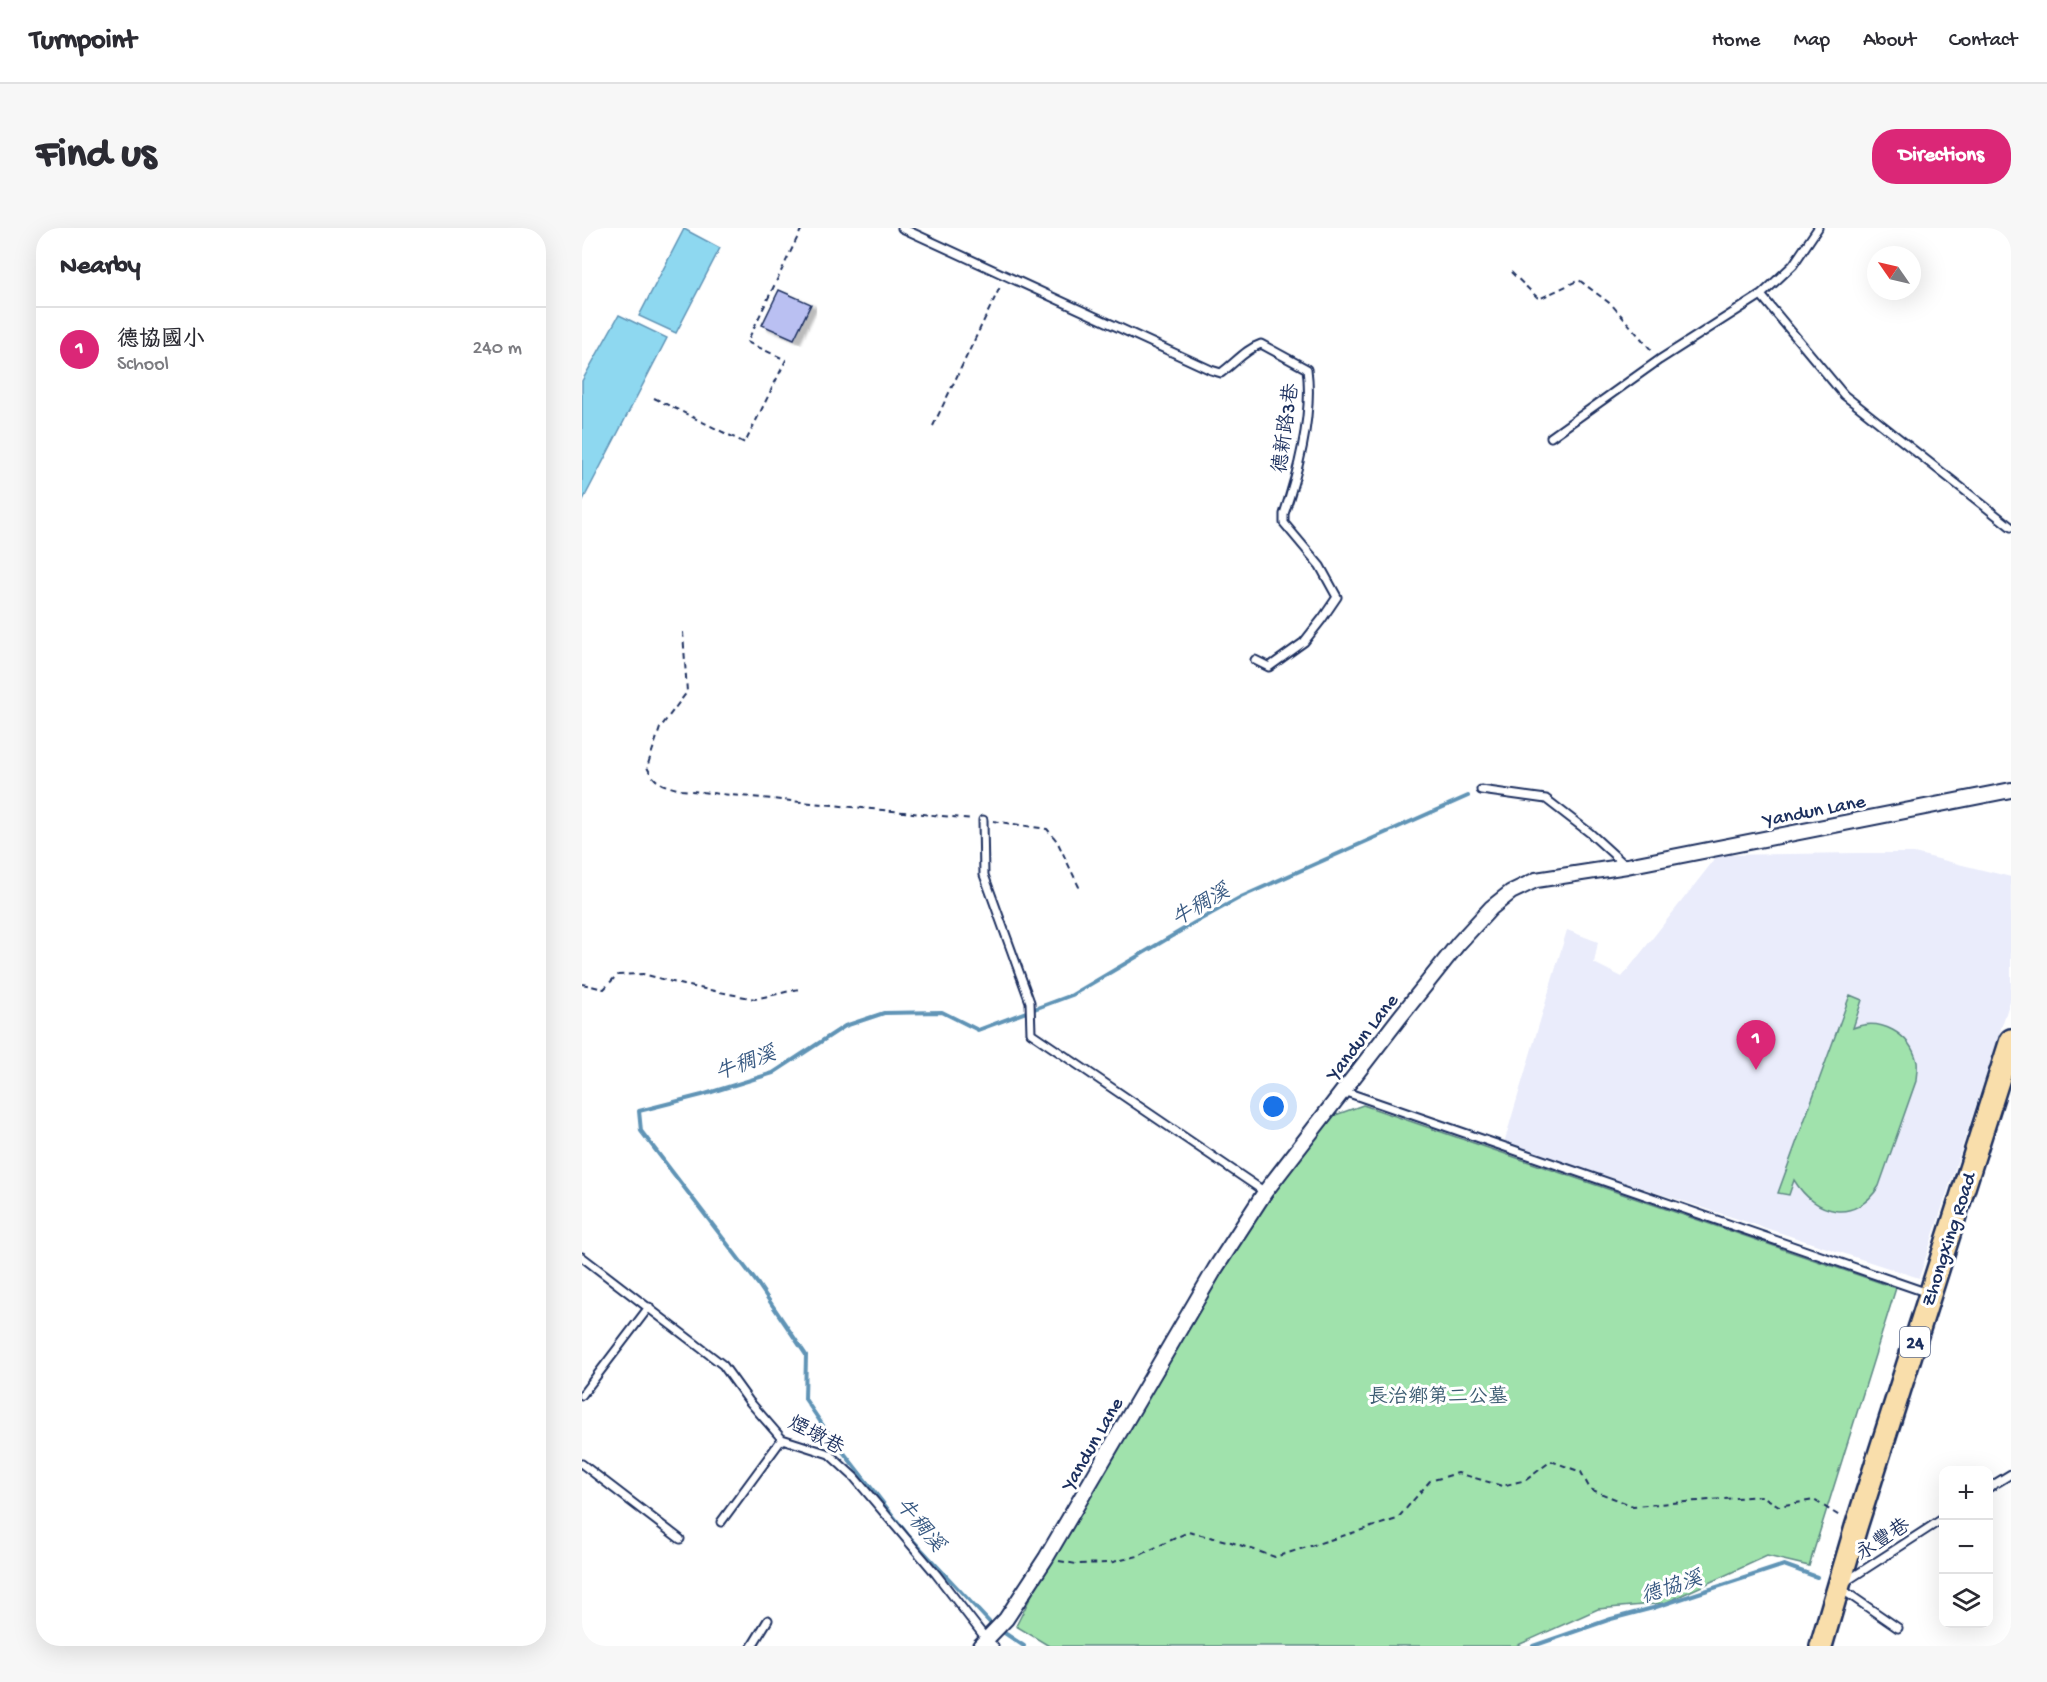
<!DOCTYPE html>
<html lang="en">
<head>
<meta charset="utf-8">
<style>
	:root { --surface:#fff; --page:#f7f7f7; --text:#2b2b33; --muted:#7c7c81; --line:#e1e1e2; --accent:#db2777 }
	body { margin:0; font-family:"Gochi Hand","LXGW WenKai TC",sans-serif; background:var(--page); color:var(--text) }
	.controls { position:absolute; right:18px; bottom:18px; display:grid; overflow:hidden; border-radius:12px; box-shadow:0 6px 24px #0002 }
	.controls button { width:54px; height:54px; display:grid; place-items:center; padding:0; border:0; border-bottom:2px solid var(--line); background:var(--surface); color:var(--text); font:30px sans-serif }
	.compass { position:absolute; left:1285px; top:18px; width:54px; height:54px; border-radius:50%; background:var(--surface); box-shadow:0 6px 24px #0002; rotate:304deg }
	.you { position:absolute; left:692px; top:879px; width:21px; height:21px; margin:-15px; border:4px solid #fff; border-radius:50%; background:#1a73e8; box-shadow:0 0 0 9px #1a73e833 }
	.badge { display:grid; place-items:center; width:39px; height:39px; border-radius:50%; background:var(--accent); color:#fff; font-size:20px; font-weight:700 }
	.pin { position:absolute; translate:-50% -50px; filter:drop-shadow(0 2px 3px #0008) }
	.pin::after { content:''; position:absolute; top:32px; width:21px; height:18px; background:inherit; clip-path:polygon(0 0,100% 0,50% 100%) }
	.list { margin:0; padding:0; list-style:none }
	h2 { display:flex; justify-content:space-between; align-items:center; height:78px; margin:0; padding:0 24px; font-size:26px }
	h2 small { font-size:20px; font-weight:400; color:var(--muted) }
	.list li { display:grid; grid-template-columns:39px 1fr auto; gap:18px; align-items:center; box-sizing:border-box; height:84px; padding:0 24px; border-top:2px solid var(--line) }
	.list b { display:block; font-size:22px; white-space:nowrap }
	.list p { margin:0; font-size:20px; white-space:nowrap; color:var(--muted) }
	.list em { font-size:20px; font-style:normal; color:var(--muted) }
	.icon { flex:none; width:33px; height:33px; fill:none; stroke:currentColor; stroke-width:2; stroke-linecap:round; stroke-linejoin:round }
	.map { position:relative; flex:none; width:1429px; height:1418px; overflow:hidden; border-radius:24px }
	header { display:flex; align-items:center; gap:36px; box-sizing:border-box; height:84px; padding:0 30px; background:var(--surface); border-bottom:2px solid var(--line) }
	header strong { font-size:28px }
	nav { display:flex; gap:33px; margin-inline-start:auto; font-size:21px }
	.intro { display:flex; align-items:center; justify-content:space-between; box-sizing:border-box; height:144px; padding:0 36px }
	h1 { margin:0; font-size:42px }
	.button { padding:15px 27px; border-radius:24px; background:var(--accent); color:#fff; font-size:21px; font-weight:700 }
	main { display:flex; gap:36px; padding:0 36px }
	aside { flex:1; background:var(--surface); border-radius:24px; box-shadow:0 6px 24px #0002 }
	.map>svg:first-child { display:block }
	.built { fill:#eaecfb }
	.green { fill:#a0e2ac; stroke:#5e8885; stroke-width:1.5 }
	.water { fill:#8ed8f0; stroke:#6094b6; stroke-width:1.5 }
	.lines { fill:none; stroke-linecap:round; stroke-linejoin:round }
	.stream { stroke:#6094b6; stroke-width:4 }
	.building { fill:#bac0f2; stroke:#1b2f5e; stroke-width:1.5; filter:url(#shadow) }
	.lane-casing { stroke:#1b2f5e; stroke-width:11 }
	.street-casing { stroke:#1b2f5e; stroke-width:18 }
	.primary-casing { stroke:#1b2f5e; stroke-width:26 }
	.path { stroke:#1b2f5e; stroke-width:2; stroke-dasharray:6 4.5; stroke-linecap:butt }
	.lane { stroke:#fff; stroke-width:7 }
	.street { stroke:#fff; stroke-width:14 }
	.primary { stroke:#f9deab; stroke-width:21 }
	.labels { text-anchor:middle; stroke-width:6; stroke-linejoin:round; paint-order:stroke }
	.shield { fill:#fff; stroke:#5f6d8e; stroke-width:1.5 }
	.shield-label { font-size:18px; font-weight:bold; fill:#1b2f5e }
	.street-label { font-size:20px; fill:#1b2f5e; stroke:#fff }
	.park-label { font-size:20px; fill:#3c5c72; stroke:#fff }
	.water-label { font-size:21px; font-style:italic; fill:#385982; stroke:#fff }
</style>
</head>
<body>
<header>
<strong>Turnpoint</strong>
<nav><a>Home</a><a>Map</a><a>About</a><a>Contact</a></nav>
</header>
<div class="intro"><h1>Find us</h1><a class="button">Directions</a></div>
<main>
<aside>
<h2>Nearby<small></small></h2>
<ul class="list">
<li><span class="badge">1</span><div><b>德協國小</b><p>School</p></div><em>240 m</em></li>
</ul>
</aside>
<div class="map">
<svg width="1429" height="1418" viewBox="0 0 1429 1418">
	<defs>
		<filter id="shadow"><feDropShadow dx="6" dy="4" stdDeviation="1.5" flood-color="#0004"/></filter>
	</defs>
	<rect width="100%" height="100%" fill="#fff"/>
	<filter id="ink" filterUnits="userSpaceOnUse"><feTurbulence type="fractalNoise" baseFrequency=".0167" numOctaves="2"/><feDisplacementMap in="SourceGraphic" scale="12" xChannelSelector="R" yChannelSelector="G"/><feConvolveMatrix kernelMatrix="1 2 1 2 8 2 1 2 1" color-interpolation-filters="sRGB"/></filter>
	<g filter="url(#ink)">
		<!-- built -->
		<path class="built" d="M1276 625H1332L1429 649V770L1337 1050 922 915 985 702 1016 714 1012 735 1040 749 1136 627Z"/>
		<!-- green -->
		<path class="green" d="M1268 767 1280 772 1271 800C1298 789 1328 805 1335 834 1336 840 1334 847 1334 853L1297 958C1273 996 1234 988 1212 952L1207 967 1196 965Z
			M781 877 1314 1060 1227 1338 1185 1328 1083 1375 1016 1381 934 1418H467L434 1398 474 1319 639 1037 748 889Z"/>
		<!-- water -->
		<path class="water" d="M102 1 138 20 94 105 57 88Z
			M37 87 85 110 0 274V153Z"/>
		<g class="lines">
			<!-- stream -->
			<path class="stream" d="M411 1398 326 1307 244 1202 223 1171 224 1127 176 1056 59 903 57 883 120 867 191 845 263 798 302 785 360 784 396 802 490 767 612 695 659 669 886 568
				M418 1402 442 1418
				M951 1418 1029 1391 1071 1380 1202 1337 1235 1349"/>
		</g>
		<!-- building -->
		<path class="building" d="M197 62 229 76 212 111 180 97Z"/>
		<g class="lines">
			<defs>
				<path id="lane" d="M320 0 629 142 639 145C653 135 664 121 679 116L725 141C731 185 716 244 702 286V295L738 338 755 369 740 391 722 414 687 439 673 432
					M1179 67 1262 167 1429 299
					M969 209 1077 132 1179 67 1211 37 1236 0
					M899 562 964 571 1008 605 1043 637
					M401 592 402 647 448 774 449 805 683 964
					M761 863 1346 1065
					M0 1029 141 1137 167 1173 200 1211 247 1226 272 1249 354 1346 405 1412 412 1418
					M0 1167 67 1079
					M0 1236 98 1311
					M1406 1260 1429 1246
					M139 1294 200 1211
					M1263 1354 1362 1290
					M1258 1360 1316 1400
					M170 1418 186 1392"/>
				<path id="street" d="M398 1418 424 1391 464 1330 633 1041 683 964 818 789 876 716 909 680 929 664 954 652 1045 638 1429 562"/>
				<path id="primary" d="M1239 1418 1274 1299 1429 812"/>
			</defs>
			<!-- lane casing -->
			<use href="#lane" class="lane-casing"/>
			<!-- street casing -->
			<use href="#street" class="street-casing"/>
			<!-- primary casing -->
			<use href="#primary" class="primary-casing"/>
			<!-- path -->
			<path class="path" d="M929 44 957 71 997 52 1030 77 1070 123
				M72 170 163 215 204 132 165 114 220 0
				M351 198 419 57
				M101 404 105 464 78 500 65 539C73 556 81 557 99 562L391 591
				M411 593 465 601 475 613 498 661
				M0 756 22 761 35 747 61 746 102 757 173 771 217 761
				M477 1333 494 1336 527 1335 556 1328 606 1304 649 1314 693 1329 815 1291 848 1253 876 1245 920 1258 944 1252 969 1233 999 1244 1008 1261 1051 1278 1180 1268 1197 1278 1232 1272 1259 1289"/>
			<!-- lane -->
			<use href="#lane" class="lane"/>
			<!-- street -->
			<use href="#street" class="street"/>
			<!-- primary -->
			<use href="#primary" class="primary"/>
		</g>
	</g>
	<g class="labels">
		<!-- shield labels -->
		<rect class="shield" x="1318" y="1099" width="30" height="30" rx="4.5"/>
		<g class="shield-label">
			<text x="1333" y="1120">24</text>
		</g>
		<!-- street labels -->
		<g class="street-label">
			<text transform="translate(702 200) rotate(-82)" y="7">德新路3巷</text>
			<text transform="translate(1232 581) rotate(-11)" y="7">Yandun Lane</text>
			<text transform="translate(779 808) rotate(-52)" y="7">Yandun Lane</text>
			<text transform="translate(1365 1011) rotate(-72)" y="7">Zhongxing Road</text>
			<text transform="translate(235 1206) rotate(28)" y="7">煙墩巷</text>
			<text transform="translate(509 1215) rotate(-60)" y="7">Yandun Lane</text>
			<text transform="translate(1300 1310) rotate(-33)" y="7">永豐巷</text>
		</g>
		<!-- park labels -->
		<g class="park-label">
			<text x="856" y="1174">長治鄉第二公墓</text>
		</g>
		<!-- water labels -->
		<g class="water-label">
			<text transform="translate(618 676) rotate(-30)" y="7">牛稠溪</text>
			<text transform="translate(163 834) rotate(-20)" y="7">牛稠溪</text>
			<text transform="translate(339 1296) rotate(50)" y="7">牛稠溪</text>
			<text transform="translate(1089 1358) rotate(-18)" y="7">德協溪</text>
		</g>
	</g>
</svg>
<div class="controls">
<button>+</button>
<button>−</button>
<button><svg class="icon" aria-label="layers" viewBox="0 0 24 24"><path d="M12 4l9 5-9 5-9-5zM3 14l9 5 9-5"/></svg></button>
</div>
<svg class="compass" viewBox="-18 -18 36 36"><path d="M0-13l5 13h-10z" fill="#e53935"/><path d="M0 13l5-13h-10z" fill="#7c7c81"/></svg>
<div class="you"></div>
<div class="pin badge" style="left:1174px;top:842px">1</div>
</div>
</main>
</body>
</html>
